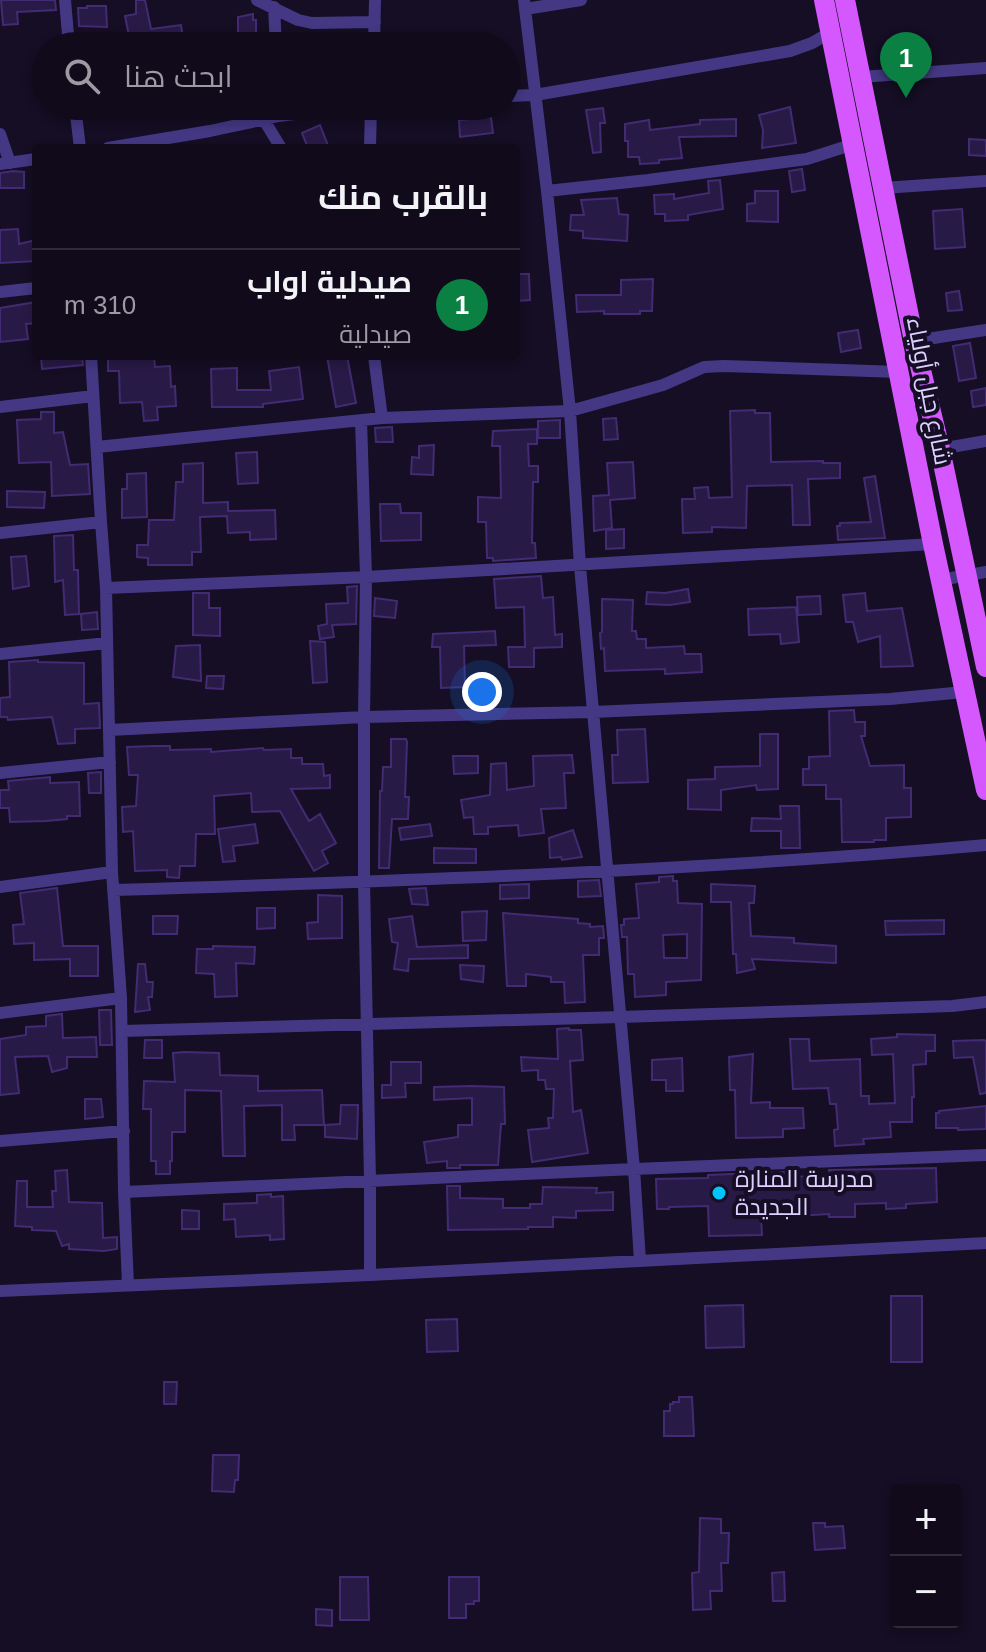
<!DOCTYPE html>
<html lang="ar">
<head>
<meta charset="utf-8">
<style>
	:root { --surface:#100a1b; --page:#1e1828; --text:#f1f3f6; --muted:#9c9aa3; --line:#302b3a; --accent:#0b8043 }
	body { margin:0; font-family:Helvetica,Cairo,sans-serif; background:var(--page); color:var(--text); direction:rtl }
	.controls { position:absolute; right:24px; bottom:24px; display:grid; overflow:hidden; border-radius:8px; box-shadow:0 4px 12px #0003 }
	.controls button { width:72px; height:72px; display:grid; place-items:center; padding:0; border:0; border-bottom:2px solid var(--line); background:var(--surface); color:var(--text); font:40px sans-serif }
	.you { position:absolute; left:482px; top:692px; width:28px; height:28px; margin:-20px; border:6px solid #fff; border-radius:50%; background:#1a73e8; box-shadow:0 0 0 12px #1a73e833 }
	.badge { display:grid; place-items:center; width:52px; height:52px; border-radius:50%; background:var(--accent); color:#fff; font-size:26px; font-weight:700 }
	.pin { position:absolute; translate:-50% -66px; filter:drop-shadow(0 2px 4px #0008) }
	.pin::after { content:''; position:absolute; top:42px; width:28px; height:24px; background:inherit; clip-path:polygon(0 0,100% 0,50% 100%) }
	.list { margin:0; padding:0; list-style:none }
	h2 { display:flex; justify-content:space-between; align-items:center; height:104px; margin:0; padding:0 32px; font-size:34px }
	h2 small { font-size:26px; font-weight:400; color:var(--muted) }
	.list li { display:grid; grid-template-columns:52px 1fr auto; gap:24px; align-items:center; box-sizing:border-box; height:112px; padding:0 32px; border-top:2px solid var(--line) }
	.list b { display:block; font-size:30px; white-space:nowrap }
	.list p { margin:0; font-size:26px; white-space:nowrap; color:var(--muted) }
	.list em { font-size:26px; font-style:normal; color:var(--muted) }
	.icon { flex:none; width:44px; height:44px; fill:none; stroke:currentColor; stroke-width:2; stroke-linecap:round; stroke-linejoin:round }
	.map { position:relative; flex:none; width:986px; height:1652px; overflow:hidden; direction:ltr }
	.search { position:absolute; background:var(--surface); box-shadow:0 4px 12px #0003; left:32px; top:32px; width:488px; height:88px; display:flex; align-items:center; gap:20px; box-sizing:border-box; padding:0 28px; border-radius:44px; color:var(--muted); font-size:30px }
	.panel { position:absolute; background:var(--surface); box-shadow:0 4px 12px #0003; left:32px; top:144px; width:488px; height:216px; border-radius:8px; direction:rtl }
	.map>svg:first-child { display:block }
	.building { fill:#281a46; stroke:#422b72; stroke-width:2; fill-rule:evenodd }
	.lines { fill:none; stroke-linecap:round; stroke-linejoin:round }
	.minor { stroke:#443884; stroke-width:12 }
	.primary { stroke:#d558ff; stroke-width:20 }
	.poi-dot { fill:#00c5fc; stroke:#150e24; stroke-width:3 }
	.labels { text-anchor:middle; stroke-width:8; stroke-linejoin:round; paint-order:stroke }
	.street-label { font-size:24px; fill:#dcd1ff; stroke:#150e24 }
	.poi-label { font-size:24px; fill:#dcd1ff; stroke:#150e24; text-anchor:start }
</style>
</head>
<body>
<div class="map">
<svg width="986" height="1652" viewBox="0 0 986 1652">
	<rect width="100%" height="100%" fill="#150e24"/>
	<!-- building -->
	<path class="building" d="M1 0H55L56 10 17 12 18 24 3 25Z
		M136 0H145L151 29 181 25 184 46H170L169 41 141 46H131L125 16 136 14Z
		M87 6H106L107 27 79 26 78 8H87Z
		M253 14V20H256V38H238V17Z
		M424 33 425 37 453 34 454 46H387V38Z
		M790 107 796 143 762 148 763 130 759 115Z
		M603 108 605 123H600L601 152 593 153 586 110Z
		M491 117 493 133 460 137 459 120Z
		M736 119V136L679 137 682 158 659 160V163L640 164 639 157H628V141H625V124L649 120 650 130 700 124V120Z
		M320 125 329 148H308L302 133Z
		M969 139 986 140V156L969 155Z
		M802 169 805 190 792 192 789 171Z
		M13 171 24 172V188H0V173Z
		M720 180 723 209 688 215V220L665 221V214H655L654 195 674 194V199L709 193 708 181Z
		M755 191H778V222L747 221V204L755 203Z
		M617 198 619 214 628 215 627 241 583 238V231L570 230 571 215H584L581 200Z
		M962 209 965 247 935 249 933 211Z
		M18 229 19 244 36 240V261L0 263V230Z
		M516 274H529L530 300 516 301Z
		M653 279 652 311H640V314H604V311L577 312 576 295H621V280Z
		M959 291 962 310 948 311 946 293Z
		M36 302V323L26 324 28 339 0 342V308Z
		M858 330 861 348 841 352 838 333Z
		M970 343 976 378 959 381 953 346Z
		M41 356H82L83 365 42 369Z
		M108 356H154L155 367 170 366 171 387 175 386 176 406 157 407 158 420 144 421 142 402 120 403 119 371H108Z
		M327 356H347L356 403 336 407Z
		M299 367 303 399 263 404V407H212L211 369 237 368V390H271L269 371Z
		M986 388V405L973 407 971 391Z
		M755 410V413H770L771 462 823 461V463H840V478L808 479 810 525H793L792 485 747 486 746 528 712 527V532L683 533 682 499H695L694 488 708 487 709 498 732 497 730 411Z
		M41 412H54V433L63 432 70 465 88 464 90 494 52 496 51 462 19 463 17 420 41 419Z
		M616 418 618 439 604 440 603 419Z
		M560 420V438H538V421Z
		M392 427 393 442H376L375 428Z
		M537 429V444H528L529 466H538V482H533L532 543H535L536 558 493 561V558H487L486 522H478V497L501 498 500 446H492L493 431Z
		M434 445 433 475 411 474 412 457 419 458V446Z
		M257 452 258 483 238 484 236 453Z
		M633 462 635 498 610 500 612 528 594 531 593 496 609 495 607 463Z
		M203 463V503L228 502V511L275 510 276 539 250 540V532L228 533 227 516 200 517 201 552H192V565H148V558L137 557V545H148L149 520H174L176 482H183V464Z
		M146 473 147 517 122 518V489H127V474Z
		M875 476 885 538 838 540 837 526H840V523L871 522 864 478Z
		M7 491 45 492 44 508 7 507Z
		M380 504H400L401 513H421V540L381 541Z
		M624 529V548L606 549V530Z
		M73 535 74 570H78L79 614 65 615 63 580 55 582 54 536Z
		M26 556 29 586 13 589 11 557Z
		M541 576 543 598 553 597 555 635 562 634V647L534 648V667H509L508 647H525L524 607 496 608 494 579Z
		M357 586 356 624 332 625 334 637 320 639 318 626 327 624 326 604 348 603 347 587Z
		M688 589 690 602 670 605 646 604 647 592 665 593Z
		M193 593H209V608H220V636L193 635Z
		M865 593 867 611 902 608 913 666 881 667 880 636 858 642 853 622H846L843 595Z
		M820 596 821 614 798 615 797 597Z
		M375 598 397 601 395 618 374 616Z
		M602 599 633 600 632 631H636L637 639H646V648L684 646 685 654H701L702 672 665 674V669L605 671 604 648 601 649 600 633 602 632Z
		M796 607 799 642 781 644 780 634 749 635 748 609Z
		M97 612 98 629 82 630 81 614Z
		M495 631 496 645 464 646 465 687 441 688 440 647H432L433 634Z
		M310 641 325 642 327 682 313 683Z
		M200 645 201 681 173 677 176 646Z
		M38 660V662L84 663V704L99 703 100 728 75 729V743L58 744 52 717 8 720 7 717H0V698L10 697 9 662Z
		M207 676H224L223 689 206 688Z
		M854 710 855 722H865V736H861L870 766 904 765V788H911V817L886 818V840H874V842H842L841 799H826V785H803V769H809V757L830 756 829 711Z
		M645 729 648 782 613 783 612 755H618L617 730Z
		M760 734H778V789L757 790 756 785 721 790V810L688 809V780L715 779V767L760 766Z
		M391 739H406L407 742 405 797H409L408 819H392L389 868H379L380 791H382L383 767H391Z
		M153 746H170V750L211 749V752L263 748 264 750 291 749V758H302V764H323L324 776 330 775V788L291 789 309 821 320 814 336 843 322 851 328 863 314 871 280 811 252 812 251 793 214 796 215 834H196L195 866H180L179 878 167 877V870L135 871 133 831 123 832 122 807 136 806 138 775H129L127 747Z
		M572 755 574 773H564L566 808 541 809 544 833 519 836 518 825 488 827V834H474L473 817 464 818 461 800 490 795 491 764 506 763 507 790 534 786 533 756Z
		M453 756H478V773L454 774Z
		M101 772V793H89L88 773Z
		M50 777V783L79 782 80 816H67V819L46 821 10 822 9 808H0V790H9L8 781Z
		M780 806H799L800 848H781V831H751L752 818 781 819Z
		M255 824 258 843 233 846 235 861 223 862 218 829Z
		M430 824 432 836 401 840 399 828Z
		M573 830 582 857 562 860 561 857 550 858 549 838Z
		M434 848 476 849V863H434Z
		M673 876V881H677L678 903 702 904 701 980 666 982V995L635 997 634 974H628L627 937H622L621 925H624V919L639 918 636 884 659 882V877ZM687 934V958H664L663 935Z
		M599 880 601 896 578 897V881Z
		M529 884V898L500 899V885Z
		M711 884 755 886 754 903H749L751 936 794 938V943L836 946V963L752 959 755 969 737 973 736 954H733L731 902H711Z
		M57 888 63 946H98V976H70V959L34 960V943L14 944 13 925 24 924 20 893Z
		M426 888 428 905 412 904 409 889Z
		M318 895 342 896V938L308 939 307 923 318 922Z
		M257 908H275V928L257 929Z
		M487 911 486 940 463 941 462 912Z
		M503 913 578 919V923L590 924V927L603 926 604 938H599V955H583L585 1002 565 1003 564 982H551V977L526 974V986H507Z
		M153 916H178L177 934H153Z
		M412 916 417 947 468 945V958L409 959 408 971 394 969 398 943 392 942 389 919Z
		M944 920V934L886 935 885 921Z
		M213 946 255 947 254 964 236 963 237 996 215 997 214 974 196 973 197 949H213Z
		M138 964H145L147 982H153L152 997H148L150 1010 135 1012Z
		M460 965 484 966 483 982 461 979Z
		M99 1010H111L112 1045H100Z
		M62 1014 63 1038 96 1037 97 1057H67V1068L52 1072 48 1056 15 1057 19 1093 0 1095V1039L26 1035V1027L46 1026V1016Z
		M569 1028V1030H581L583 1060 570 1061 573 1112 581 1110 588 1153 532 1162 528 1130 549 1128 548 1118H553L554 1089H546L545 1080H538V1070L522 1071 521 1057 558 1059 557 1029Z
		M897 1034 935 1035V1051H926V1064L913 1065 914 1097H912V1122H890L891 1137 863 1139 864 1144 835 1146 834 1130 838 1129 836 1104H830L828 1088 793 1089 790 1039H809L810 1061 860 1059 861 1096H869V1104L895 1103 893 1054 872 1055 871 1039 897 1037Z
		M145 1040H162V1058H144Z
		M984 1040 986 1041V1093L980 1094 973 1057 954 1058 953 1041Z
		M185 1052 219 1053 220 1075 258 1076V1091L322 1090 324 1125H294L295 1140H282V1105L244 1106 245 1156H223L221 1091 185 1090V1132H172V1161H170V1174H156V1161H151V1109H143L144 1081 175 1082 173 1053Z
		M753 1054 751 1103 770 1102V1108H803L804 1128 783 1129V1137L736 1138 735 1090H730L729 1057Z
		M682 1058 683 1091H666V1080H652V1060Z
		M391 1062H421V1083H405L406 1097 382 1098V1085H391Z
		M472 1086 504 1087 505 1124H501L498 1165H460V1168H447V1161L427 1163 424 1142 458 1137V1125H472V1098L434 1100V1087Z
		M85 1099H101L103 1117 85 1119Z
		M341 1105H358L357 1139 325 1137V1125L340 1124Z
		M986 1106V1129L958 1130V1128H936V1113H939V1111Z
		M936 1168 937 1202 906 1204V1208L886 1209V1203L855 1204V1217H829V1214L761 1218 762 1235 709 1236 708 1206 669 1207V1209H657L656 1179 708 1178V1175L785 1172V1177L829 1176V1170Z
		M67 1170 69 1202 102 1203 103 1238 117 1237V1249L104 1251 69 1249V1244L62 1246 56 1231 32 1230V1227L15 1226 17 1181H27V1207H53L52 1191H56L55 1171Z
		M447 1186H460V1198L503 1199V1208H530V1204H542L543 1187 597 1188 596 1193 613 1192V1210L576 1211V1218L553 1217V1227H528V1229L448 1230Z
		M271 1194V1197L283 1196 284 1239 270 1240V1235L236 1237 235 1219 224 1220V1204L257 1203V1195Z
		M182 1210 199 1211V1229H182Z
		M891 1296H922V1362H891Z
		M743 1305 744 1347 706 1348 705 1306Z
		M457 1319 458 1351 427 1352 426 1320Z
		M164 1382H177L176 1404H164Z
		M679 1397H692L694 1436H664V1411H670V1404H673V1402H679Z
		M213 1455H239L238 1480H235L234 1492 212 1491Z
		M700 1518 721 1519V1533H729L728 1563H721L722 1591H710L711 1609 693 1610 692 1573 699 1572Z
		M813 1523H825V1527L843 1526 845 1548 815 1550Z
		M784 1572 785 1601H773L772 1573Z
		M340 1577H368L369 1620H340Z
		M449 1577H479V1601H474V1604H466V1618H449Z
		M316 1609 332 1610V1626L316 1625Z"/>
	<g class="lines">
		<!-- minor -->
		<path class="minor" d="M65 0 69 46
			M257 0 298 20 312 23 375 22
			M524 0 547 191 570 411 580 566 634 1169 640 1261
			M274 7 276 46
			M525 9 581 0
			M374 46 375 0
			M861 77 986 68
			M506 96 535 95 790 51 812 43 831 32
			M75 106 80 148
			M264 120 281 148
			M0 134 10 163
			M108 148 210 131 279 116 354 106
			M370 148 371 106
			M0 164 36 159
			M883 188 986 181
			M547 191 648 180 807 159 854 144
			M0 292 36 288
			M914 341 986 330
			M91 356 101 522 106 588 112 872 121 998 124 1192 128 1285
			M374 356 382 418
			M0 407 93 396
			M361 420 366 577 364 717V882L370 1181V1275
			M97 447 382 418 570 411 663 385 704 367 724 366 899 372
			M940 449 986 441
			M0 533 101 522
			M940 580 986 572
			M106 588 366 577 933 544
			M0 654 107 643
			M110 730 364 717 593 712 890 699 964 692
			M0 773 110 762
			M0 887 112 872
			M113 890C404 881 696 871 986 845
			M0 1013 121 998
			M122 1031 621 1017 952 1006 986 1002
			M0 1141 124 1131
			M124 1192 634 1169 986 1155
			M0 1291 370 1275 986 1243"/>
		<!-- primary -->
		<path class="primary" d="M824 0 933 544 986 790
			M845 0 914 341 940 449 986 667"/>
	</g>
	<!-- markers -->
	<circle class="poi-dot" cx="719" cy="1193" r="8"/>
	<g class="labels">
		<!-- street labels -->
		<g class="street-label">
			<text transform="translate(929 391) rotate(79)" y="8">شارع جبل أولياء</text>
		</g>
		<!-- poi labels -->
		<g class="poi-label">
			<text x="735" y="1187">مدرسة المنارة<tspan x="735" dy="28">الجديدة</tspan></text>
		</g>
	</g>
</svg>
<div class="controls">
<button>+</button>
<button>−</button>
</div>
<div class="you"></div>
<div class="pin badge" style="left:906px;top:98px">1</div>
<div class="search"><svg class="icon" aria-label="search" viewBox="0 0 24 24"><circle cx="10" cy="10" r="6"/><path d="M15 15l6 6"/></svg>ابحث هنا</div>
<section class="panel">
<h2>بالقرب منك<small></small></h2>
<ul class="list">
<li><span class="badge">1</span><div><b>صيدلية اواب</b><p>صيدلية</p></div><em>310 m</em></li>
</ul>
</section>
</div>
</body>
</html>
